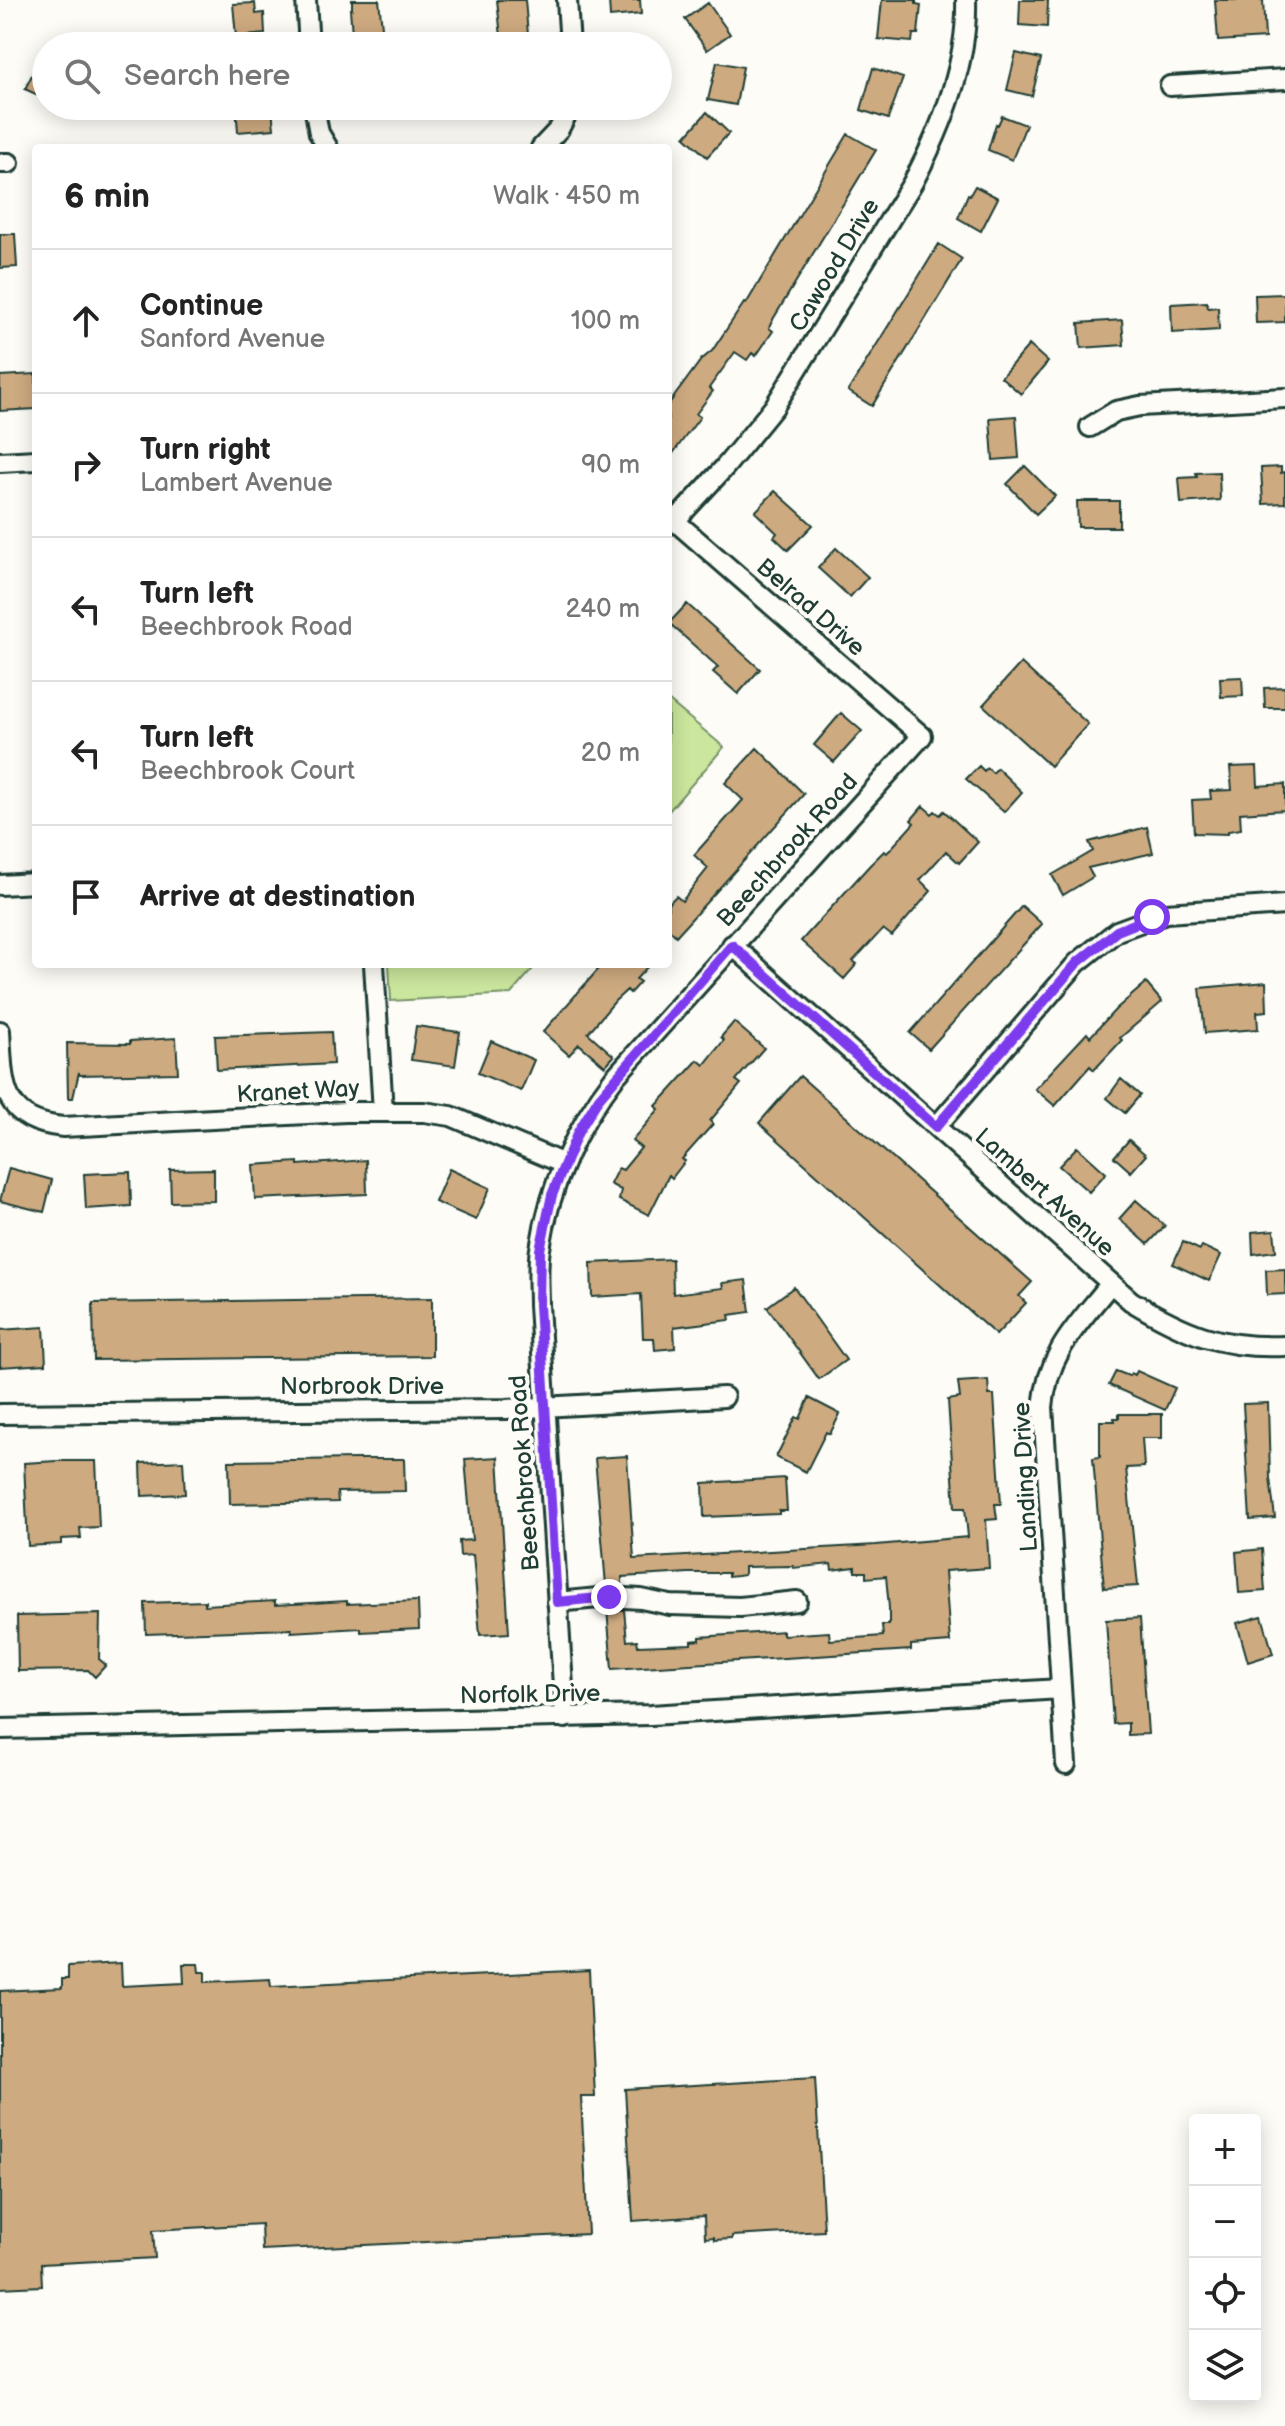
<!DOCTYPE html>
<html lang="en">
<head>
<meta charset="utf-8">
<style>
	:root { --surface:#fff; --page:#f2f2f2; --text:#222; --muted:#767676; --line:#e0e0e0 }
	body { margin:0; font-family:"Balsamiq Sans",sans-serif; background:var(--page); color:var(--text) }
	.controls { position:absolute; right:24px; bottom:24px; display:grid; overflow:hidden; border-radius:8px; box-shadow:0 4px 20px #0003 }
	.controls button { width:72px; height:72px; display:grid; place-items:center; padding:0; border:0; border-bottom:2px solid var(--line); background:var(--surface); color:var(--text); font:40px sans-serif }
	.stop { position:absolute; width:24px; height:24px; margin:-18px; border:6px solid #7c3aed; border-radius:50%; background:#fff }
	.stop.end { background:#7c3aed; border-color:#fff; box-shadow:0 2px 8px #0008 }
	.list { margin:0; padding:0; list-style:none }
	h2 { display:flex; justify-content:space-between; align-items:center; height:104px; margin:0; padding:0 32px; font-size:34px }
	h2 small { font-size:26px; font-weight:400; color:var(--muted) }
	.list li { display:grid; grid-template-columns:52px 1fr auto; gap:24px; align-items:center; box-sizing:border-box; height:144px; padding:0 32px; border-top:2px solid var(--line) }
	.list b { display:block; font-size:30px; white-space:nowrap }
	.list p { margin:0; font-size:26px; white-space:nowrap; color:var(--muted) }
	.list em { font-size:26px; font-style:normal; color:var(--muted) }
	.icon { flex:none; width:44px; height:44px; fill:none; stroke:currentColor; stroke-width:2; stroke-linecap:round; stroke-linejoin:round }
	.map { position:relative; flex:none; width:1285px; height:2426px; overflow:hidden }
	.search { position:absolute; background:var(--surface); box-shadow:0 4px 20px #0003; left:32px; top:32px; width:640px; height:88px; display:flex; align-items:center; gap:20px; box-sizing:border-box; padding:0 28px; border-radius:44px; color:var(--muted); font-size:30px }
	.panel { position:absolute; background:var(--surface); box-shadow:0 4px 20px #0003; left:32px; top:144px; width:640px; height:824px; border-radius:8px }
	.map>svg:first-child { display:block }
	.green { fill:#cbe69d; stroke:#759268; stroke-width:2 }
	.building { fill:#ceaa80; stroke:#1f3d34; stroke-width:2 }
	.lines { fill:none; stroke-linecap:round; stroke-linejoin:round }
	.minor-casing { stroke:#1f3d34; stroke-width:24 }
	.minor { stroke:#fdfcf7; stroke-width:18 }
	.route { stroke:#7c3aed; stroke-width:10 }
	.labels { text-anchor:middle; stroke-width:8; stroke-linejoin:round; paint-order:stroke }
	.street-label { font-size:24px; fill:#1f3d34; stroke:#fdfcf7 }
</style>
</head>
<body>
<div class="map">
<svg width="1285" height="2426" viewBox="0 0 1285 2426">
	<rect width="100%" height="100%" fill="#fdfcf7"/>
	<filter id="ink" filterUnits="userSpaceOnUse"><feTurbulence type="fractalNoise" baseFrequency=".0125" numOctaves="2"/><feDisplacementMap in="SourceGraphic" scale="16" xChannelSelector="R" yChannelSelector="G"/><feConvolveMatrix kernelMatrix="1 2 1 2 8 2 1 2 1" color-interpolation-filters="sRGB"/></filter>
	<g filter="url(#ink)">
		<!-- green -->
		<path class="green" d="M668 700 724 747 668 812Z
			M389 964H537L511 994 391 1001Z"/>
		<!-- building -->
		<path class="building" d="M352 0H379L384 46H353L350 9H352Z
			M497 0H525L529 46H502Z
			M609 0H640L641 14 610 17Z
			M882 0H916V4L921 5 918 34H913L912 42 878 39Z
			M1020 0H1048L1047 27 1019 25Z
			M1215 0H1263L1265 38 1218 41Z
			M255 3 256 14 264 13 265 34 236 37 233 4Z
			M708 3 730 34 707 50 685 19Z
			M46 46V99L25 89Z
			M1016 53 1041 59 1032 96 1007 90Z
			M717 62 743 67 736 105 708 100Z
			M873 68 903 78 888 119 861 110Z
			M236 106 272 108 274 129 238 132Z
			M707 112 729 133 707 157 685 137Z
			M1002 116 1026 125 1012 160 988 150 996 124 998 125Z
			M848 134 876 150 772 321 769 328 773 331 756 356 752 353 747 360 735 352 709 388 713 391 696 414 700 417 668 460V405L701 360 712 351 744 303 746 304Z
			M975 186 998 198 981 231 958 218 968 194 970 195Z
			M0 234H15L17 267 0 268Z
			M939 244 962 259 872 406 848 391Z
			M1285 294V322L1256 323 1255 295Z
			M1207 302 1208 308 1218 307 1219 330 1172 333 1171 304Z
			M1122 320 1124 345 1081 348 1079 323Z
			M1029 345 1048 362 1021 394 1001 377Z
			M36 374V409L0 411V376Z
			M1016 416 1019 458 993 460 990 418Z
			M1025 466 1055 496 1036 514 1007 484Z
			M1281 467V473L1285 472V503L1263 504 1261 468Z
			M1219 472 1220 500 1181 503 1179 478 1197 477 1196 473Z
			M775 491 813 525 788 550 774 537 777 533 755 512Z
			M1077 501H1119V527H1078Z
			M836 548 868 577 850 597 818 568Z
			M687 604 760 669 738 694 713 672 718 667 669 623Z
			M1021 663 1088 724 1050 766 983 705Z
			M1242 677 1243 696 1221 697 1220 678Z
			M1285 687V708H1265L1264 688Z
			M841 713 862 731 834 762 814 745Z
			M757 748 804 794 676 936 668 928V904L676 896 682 901 708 868 694 855 743 800 725 783Z
			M979 766 984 771 987 768 993 773 997 768 1022 792 1004 812 966 779Z
			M1257 766 1258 786 1285 784V810L1240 813 1241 829 1228 831V834L1194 833 1192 800 1211 799 1210 791 1232 790 1230 767Z
			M923 806 932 814 935 811 940 815 944 811 978 842 959 863 946 851 920 880 931 891 892 936 883 929 853 961 857 964 844 979 801 941 869 866 884 851 887 853 914 823 911 820Z
			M1147 827 1153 853 1088 868 1093 877 1063 895 1052 875 1093 851 1089 842Z
			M1022 906 1042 924 929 1049 910 1033Z
			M603 964H650L636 979 640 982 630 993 627 990 615 1001 588 1033 614 1056 605 1066 579 1044 569 1055 543 1032Z
			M1266 982 1267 1011 1257 1012 1258 1029 1205 1033 1200 988Z
			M1146 983 1162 1002 1120 1038 1122 1040 1094 1070 1090 1066 1055 1106 1035 1089 1087 1033 1090 1037 1116 1009Z
			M734 1022 764 1048 736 1080 741 1084 710 1121 713 1124 682 1159 685 1161 672 1178 669 1175 649 1215 619 1200 621 1190 610 1184 618 1168 623 1170 641 1148 632 1141 659 1109 656 1106 698 1060 704 1065 724 1040 721 1037Z
			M416 1026 460 1032 455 1066 411 1060Z
			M331 1032 333 1064 217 1070 215 1036Z
			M176 1038 178 1073 79 1075V1072L73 1098H68L67 1043 130 1044V1041Z
			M491 1041 534 1060 521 1091 478 1073Z
			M800 1076 1032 1282 1019 1296 1026 1303 996 1335 759 1123Z
			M1121 1079 1140 1095 1125 1113 1107 1098Z
			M1129 1140 1146 1155 1131 1172 1114 1157Z
			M1077 1147 1106 1173 1089 1192 1059 1166Z
			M366 1160 367 1194 255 1199 253 1165 298 1162V1165Z
			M9 1168 52 1180 44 1212 0 1201Z
			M214 1169V1201L171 1202 170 1170Z
			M449 1169 490 1188 476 1220 435 1202Z
			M130 1172 131 1206 86 1209 84 1174Z
			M1136 1200 1165 1226 1148 1244 1119 1219Z
			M1274 1230 1276 1251 1253 1254 1252 1232Z
			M1183 1242 1200 1250 1202 1246 1221 1255 1209 1281 1173 1264Z
			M672 1259 673 1294 723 1288 722 1283 746 1280 750 1312 729 1315 730 1320 674 1327 675 1348 655 1350 654 1338H643L641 1294 592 1297 591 1263Z
			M1285 1269V1294L1267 1295 1266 1270Z
			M794 1287 846 1360 819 1379 767 1307Z
			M432 1298V1356L94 1360 93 1303Z
			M44 1327 46 1364 0 1367V1330Z
			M1116 1371 1129 1376 1131 1373 1135 1375 1137 1371 1175 1388 1165 1410 1109 1385Z
			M988 1380 989 1395H994L1001 1504H995L997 1519 986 1520 989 1568 945 1571 950 1642 911 1645V1650L612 1669 607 1609 624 1610 627 1641 637 1640 638 1646 691 1644V1641L700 1640V1637L783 1631V1635L829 1632 830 1640 883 1636 882 1625H889V1608L886 1576 866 1578V1572H855V1567L832 1570 831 1564 793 1568V1566L744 1567V1575L737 1576 728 1577V1573H689L622 1577V1586L606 1585 595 1458 627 1456 634 1559 876 1545 968 1537 965 1508H955L948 1400 960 1398 958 1382Z
			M809 1398 840 1414 830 1434 826 1432 806 1472 776 1457 796 1417 800 1419Z
			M1268 1403 1270 1478 1275 1518 1250 1520 1243 1404Z
			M1119 1414H1162V1438H1142L1144 1467 1126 1468 1138 1586 1104 1588 1093 1458 1100 1457V1421H1115L1114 1418H1119Z
			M498 1457 509 1633 480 1635 473 1555 460 1556 459 1541 472 1540 465 1459Z
			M357 1459H404L405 1491 337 1492 338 1502 230 1504 229 1461Z
			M57 1461H96L99 1527 80 1528 81 1538 61 1539V1544L28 1546 24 1463Z
			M183 1461 185 1494 142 1496 141 1463Z
			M785 1478 787 1511H779V1514L704 1517 703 1483Z
			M1262 1549 1265 1591 1239 1593 1236 1552Z
			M205 1601V1605L275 1601V1605L347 1601V1604L418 1601 419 1629 361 1632V1628L291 1632V1629L146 1634 145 1603Z
			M100 1614 99 1659 106 1665 95 1677 88 1670 18 1671 17 1616Z
			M1262 1616 1273 1654 1248 1662 1237 1623Z
			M1140 1618 1148 1734 1128 1735V1723L1113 1724 1106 1620Z
			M121 1963 122 1986 184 1983 183 1964H198L199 1972H205V1982L270 1979 271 1986 589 1970 595 2097H581L588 2234 262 2250 261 2224 153 2230 155 2258 41 2264 42 2286 0 2288V1991L62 1988V1979H68V1966Z
			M815 2078 824 2231 732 2236V2239L714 2240V2237L705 2238 704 2216 633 2221 625 2089Z"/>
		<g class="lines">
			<defs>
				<path id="minor" d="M306 0 309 46
					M567 0 570 46
					M1170 86 1285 79
					M314 106 319 133 328 148
					M541 148 559 129 571 106
					M0 163H9
					M1090 427 1116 411 1140 406 1285 398
					M0 462 36 460
					M675 521 725 467 774 407 912 184C941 130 968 63 966 0
					M0 885 36 883
					M732 945 1131 1301C1184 1333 1221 1349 1285 1346
					M374 964 383 1112
					M0 1031C3 1083 0 1121 63 1127L346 1112H424L451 1116 564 1164
					M936 1127 1077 963 1117 931 1166 913 1285 905
					M0 1414 506 1409 724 1397
					M557 1602 609 1597 641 1599 670 1605 740 1607 797 1601
					M565 1718 539 1305C539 1287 537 1267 540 1249 549 1187 576 1127 614 1078L922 736 668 515
					M0 1729 651 1715 1060 1689
					M1066 1764 1043 1407C1048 1351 1078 1325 1111 1283"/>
			</defs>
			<!-- minor casing -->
			<use href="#minor" class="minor-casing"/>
			<!-- minor -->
			<use href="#minor" class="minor"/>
		</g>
	</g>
	<g class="lines" filter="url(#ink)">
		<!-- route -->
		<path class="route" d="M609 1597 557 1602 539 1305 540 1250 552 1195 578 1132 599 1098 732 945 936 1127 1077 963 1117 931 1152 917"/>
	</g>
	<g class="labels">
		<!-- street labels -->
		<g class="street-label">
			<text transform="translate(834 265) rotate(-59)" y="8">Cawood Drive</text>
			<text transform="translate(811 607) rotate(41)" y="8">Belrad Drive</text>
			<text transform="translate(787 850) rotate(-48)" y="8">Beechbrook Road</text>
			<text transform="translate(298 1091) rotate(-3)" y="8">Kranet Way</text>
			<text transform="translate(1045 1192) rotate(42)" y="8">Lambert Avenue</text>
			<text x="362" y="1394">Norbrook Drive</text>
			<text transform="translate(524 1473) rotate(-94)" y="8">Beechbrook Road</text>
			<text transform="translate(1025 1477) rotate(-93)" y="8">Landing Drive</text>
			<text transform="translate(530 1694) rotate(-1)" y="8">Norfolk Drive</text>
		</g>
	</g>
</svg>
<div class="controls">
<button>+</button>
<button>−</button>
<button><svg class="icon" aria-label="locate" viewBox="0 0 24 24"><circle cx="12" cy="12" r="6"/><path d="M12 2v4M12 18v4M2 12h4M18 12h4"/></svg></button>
<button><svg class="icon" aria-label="layers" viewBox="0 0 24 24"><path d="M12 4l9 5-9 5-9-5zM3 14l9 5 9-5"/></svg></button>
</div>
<div class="stop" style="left:1152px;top:917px"></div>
<div class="stop end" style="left:609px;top:1597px"></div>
<div class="search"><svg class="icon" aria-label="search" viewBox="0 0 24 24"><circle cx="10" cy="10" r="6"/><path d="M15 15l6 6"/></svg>Search here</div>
<section class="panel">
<h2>6 min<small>Walk · 450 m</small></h2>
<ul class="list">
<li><svg class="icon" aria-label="ahead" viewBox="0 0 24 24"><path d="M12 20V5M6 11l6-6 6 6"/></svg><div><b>Continue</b><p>Sanford Avenue</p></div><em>100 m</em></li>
<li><svg class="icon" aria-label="right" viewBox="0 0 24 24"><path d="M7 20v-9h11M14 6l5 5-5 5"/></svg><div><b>Turn right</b><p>Lambert Avenue</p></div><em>90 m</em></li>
<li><svg class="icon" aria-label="left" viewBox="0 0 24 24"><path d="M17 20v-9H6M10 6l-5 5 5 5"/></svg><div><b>Turn left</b><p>Beechbrook Road</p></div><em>240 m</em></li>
<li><svg class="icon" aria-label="left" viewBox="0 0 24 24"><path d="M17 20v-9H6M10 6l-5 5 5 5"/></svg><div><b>Turn left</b><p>Beechbrook Court</p></div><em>20 m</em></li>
<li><svg class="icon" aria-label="arrive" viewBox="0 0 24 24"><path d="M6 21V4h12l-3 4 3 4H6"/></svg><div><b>Arrive at destination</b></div></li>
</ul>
</section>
</div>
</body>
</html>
